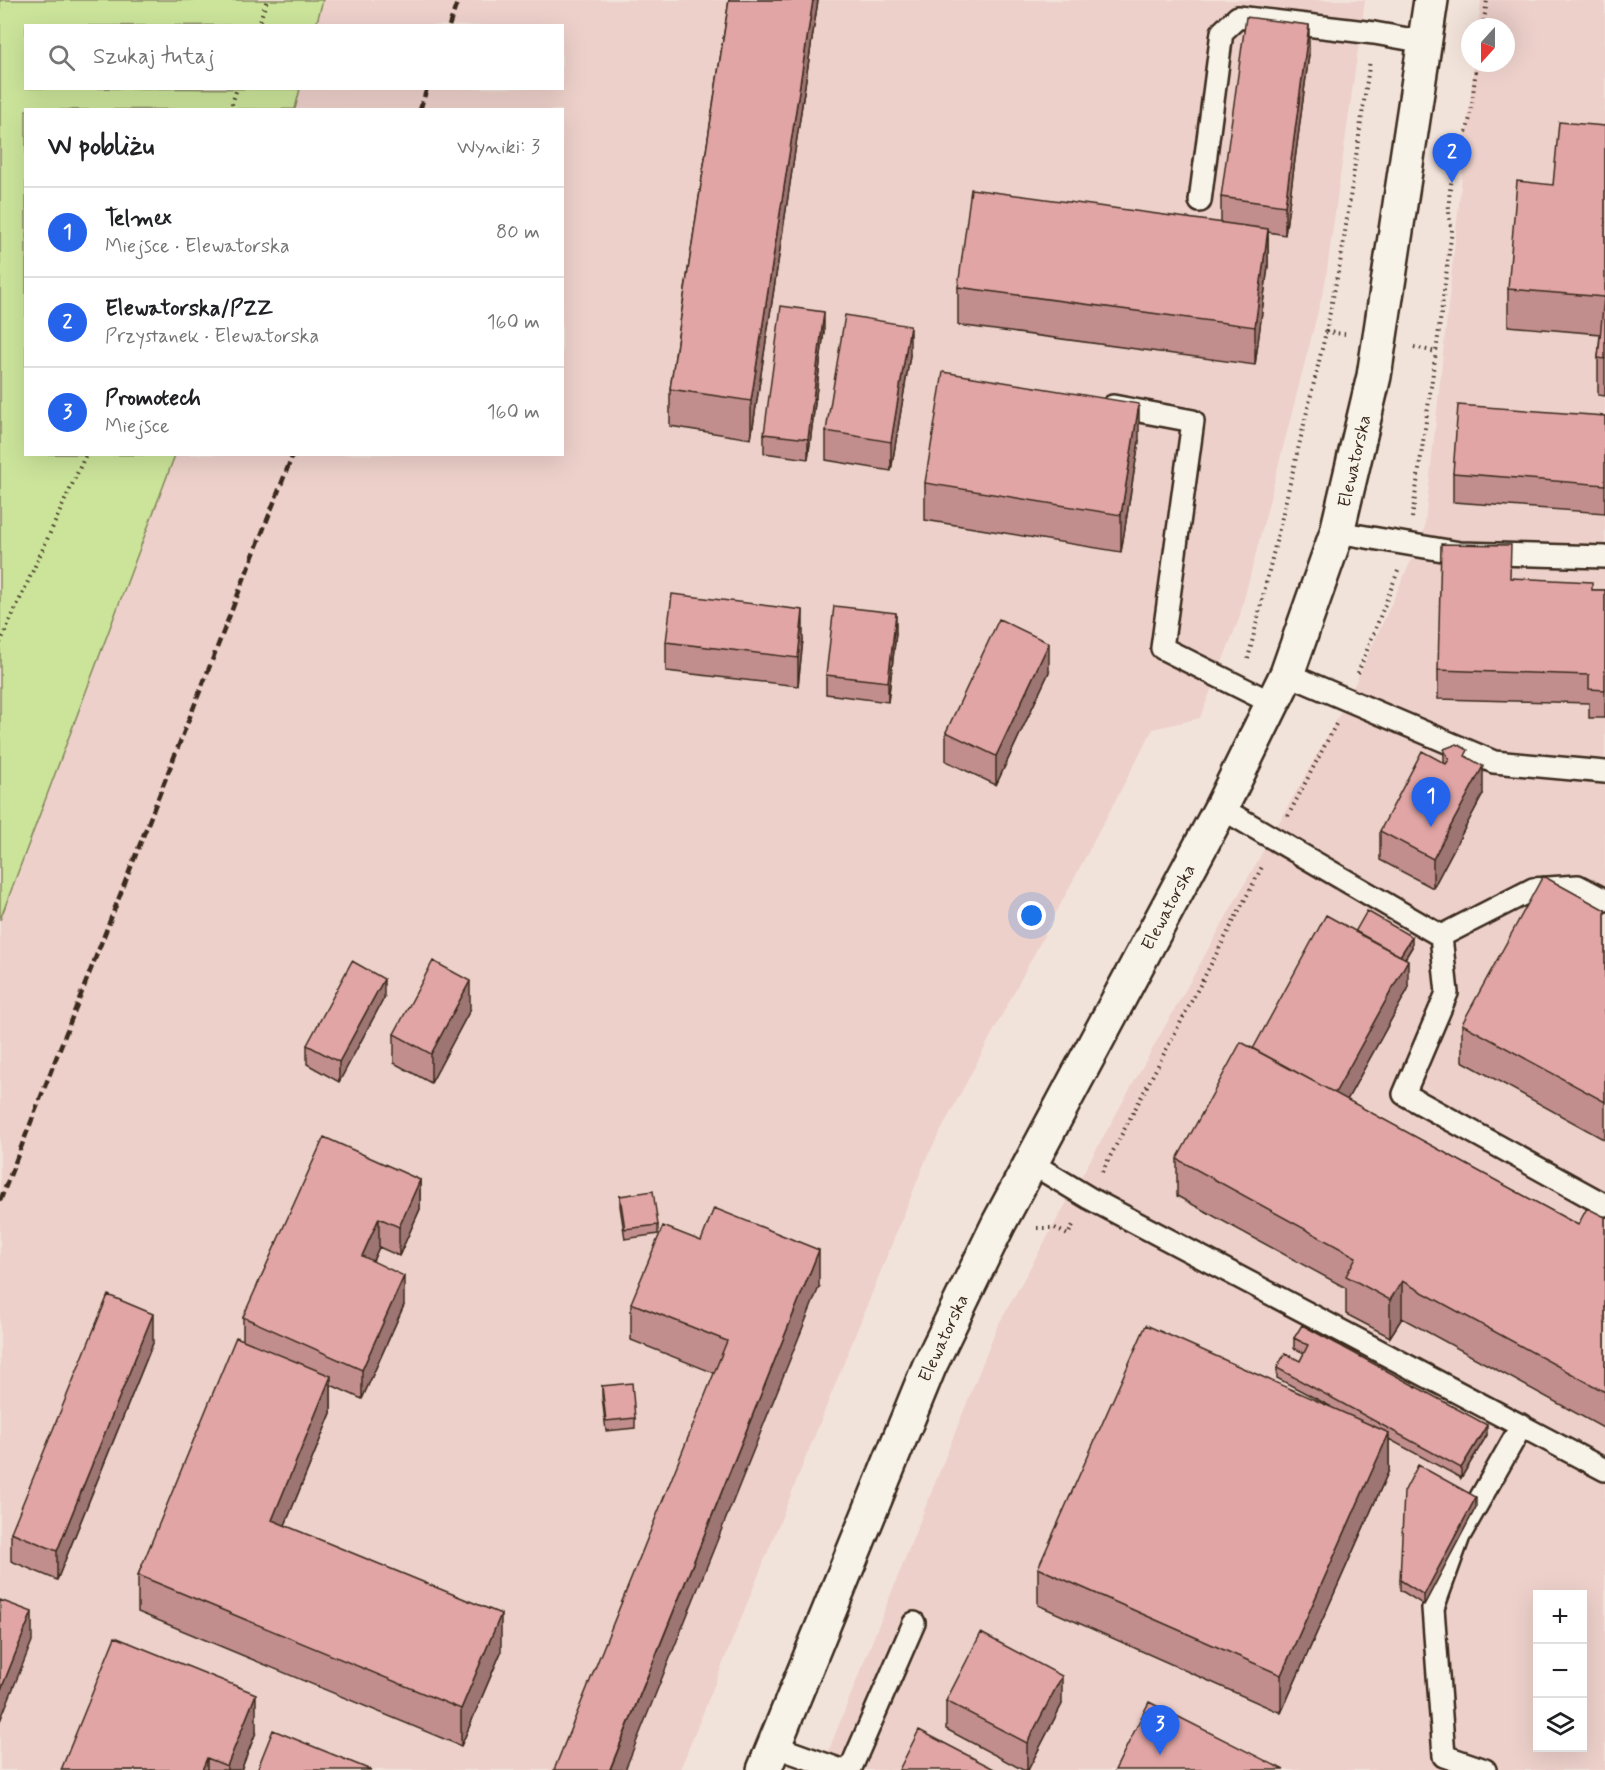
<!DOCTYPE html>
<html lang="pl">
<head>
<meta charset="utf-8">
<style>
	:root { --surface:#fff; --page:#f6f6f6; --text:#202124; --muted:#757577; --line:#e0e0e0; --accent:#2563eb }
	body { margin:0; font-family:Mynerve,sans-serif; background:var(--page); color:var(--text) }
	.controls { position:absolute; right:18px; bottom:18px; display:grid; overflow:hidden; border-radius:0px; box-shadow:0 6px 24px #0002 }
	.controls button { width:54px; height:54px; display:grid; place-items:center; padding:0; border:0; border-bottom:2px solid var(--line); background:var(--surface); color:var(--text); font:30px sans-serif }
	.compass { position:absolute; left:1461px; top:18px; width:54px; height:54px; border-radius:50%; background:var(--surface); box-shadow:0 6px 24px #0002; rotate:201deg }
	.you { position:absolute; left:1032px; top:916px; width:21px; height:21px; margin:-15px; border:4px solid #fff; border-radius:50%; background:#1a73e8; box-shadow:0 0 0 9px #1a73e833 }
	.badge { display:grid; place-items:center; width:39px; height:39px; border-radius:50%; background:var(--accent); color:#fff; font-size:20px; font-weight:700 }
	.pin { position:absolute; translate:-50% -50px; filter:drop-shadow(0 2px 3px #0008) }
	.pin::after { content:''; position:absolute; top:32px; width:21px; height:18px; background:inherit; clip-path:polygon(0 0,100% 0,50% 100%) }
	.list { margin:0; padding:0; list-style:none }
	h2 { display:flex; justify-content:space-between; align-items:center; height:78px; margin:0; padding:0 24px; font-size:26px }
	h2 small { font-size:20px; font-weight:400; color:var(--muted) }
	.list li { display:grid; grid-template-columns:39px 1fr auto; gap:18px; align-items:center; box-sizing:border-box; height:90px; padding:0 24px; border-top:2px solid var(--line) }
	.list b { display:block; font-size:22px; white-space:nowrap }
	.list p { margin:0; font-size:20px; white-space:nowrap; color:var(--muted) }
	.list em { font-size:20px; font-style:normal; color:var(--muted) }
	.icon { flex:none; width:33px; height:33px; fill:none; stroke:currentColor; stroke-width:2; stroke-linecap:round; stroke-linejoin:round }
	.map { position:relative; flex:none; width:1605px; height:1770px; overflow:hidden }
	.search { position:absolute; background:var(--surface); box-shadow:0 6px 24px #0002; left:24px; top:24px; width:540px; height:66px; display:flex; align-items:center; gap:15px; box-sizing:border-box; padding:0 21px; border-radius:0px; color:var(--muted); font-size:22px }
	.panel { position:absolute; background:var(--surface); box-shadow:0 6px 24px #0002; left:24px; top:108px; width:540px; height:348px; border-radius:0px }
	.map>svg:first-child { display:block }
	.built { fill:#edd0ca; fill-rule:evenodd }
	.green { fill:#cbe49a; stroke:#83875c; stroke-width:1.5 }
	.lines { fill:none; stroke-linecap:round; stroke-linejoin:round }
	.lane-casing { stroke:#3b2a1e; stroke-width:26 }
	.secondary-casing { stroke:#3b2a1e; stroke-width:38 }
	.path { stroke:#3b2a1e; stroke-width:4; stroke-dasharray:1.5 4.5; stroke-linecap:butt }
	.lane { stroke:#f7f3e8; stroke-width:21 }
	.secondary { stroke:#f7f3e8; stroke-width:33 }
	.rail { stroke:#3b2a1e; stroke-width:4.5; stroke-dasharray:9 4.5; stroke-linecap:butt }
	.wall { fill:#c18e8d; stroke:#3b2a1e; stroke-width:1.5 }
	.shaded-wall { fill:#9d7473; stroke:#3b2a1e; stroke-width:1.5 }
	.building { fill:#e0a5a4; stroke:#3b2a1e; stroke-width:1.5 }
	.labels { text-anchor:middle; stroke-width:4.5; stroke-linejoin:round; paint-order:stroke }
	.street-label { font-size:18px; fill:#3b2a1e; stroke:#f7f3e8 }
</style>
</head>
<body>
<div class="map">
<svg width="1605" height="1770" viewBox="0 0 1605 1770">
	<rect width="100%" height="100%" fill="#f2e3da"/>
	<filter id="ink" filterUnits="userSpaceOnUse"><feTurbulence type="fractalNoise" baseFrequency=".0167" numOctaves="2"/><feDisplacementMap in="SourceGraphic" scale="12" xChannelSelector="R" yChannelSelector="G"/><feConvolveMatrix kernelMatrix="1 2 1 2 8 2 1 2 1" color-interpolation-filters="sRGB"/></filter>
	<g filter="url(#ink)">
		<!-- built -->
		<path class="built" d="M323 0H1365L1325 284 1239 619 1200 718 1153 729 926 1159 680 1770H0V920L175 455 562 454V110L295 109 300 89 562 88V26L316 25Z
			M1481 0H1605V1770H821L997 1327 1348 699 1424 532 1474 63H1506V27H1478ZM1538 1594H1582V1748H1538Z"/>
		<!-- green -->
		<path class="green" d="M0 0H323L316 25 26 26V88L300 89 295 109 26 110V454L175 455 0 920Z"/>
		<g class="lines">
			<defs>
				<path id="lane" d="M1200 201 1222 32 1238 17 1374 33 1425 42
					M1113 406 1193 421 1162 648 1274 704
					M1337 532 1460 553 1605 557
					M1287 674 1494 762 1605 772
					M1221 808 1441 936 1447 993 1404 1094 1605 1205
					M1441 936 1533 889 1578 886 1605 900
					M1031 1163 1089 1198 1605 1470
					M774 1746 841 1770
					M850 1770 914 1623
					M1485 1770 1444 1756 1433 1608 1459 1536 1522 1425"/>
				<path id="secondary" d="M764 1770 929 1367 999 1223 1221 808 1287 674 1337 532 1374 376 1431 0"/>
			</defs>
			<!-- lane casing -->
			<use href="#lane" class="lane-casing"/>
			<!-- secondary casing -->
			<use href="#secondary" class="secondary-casing"/>
			<!-- path -->
			<path class="path" d="M258 26 267 0
				M1483 27 1487 0
				M230 110 237 88
				M1326 332 1342 253 1370 60
				M1414 347 1436 352 1452 230C1443 198 1455 164 1466 133 1473 112 1473 85 1477 63
				M1412 518 1436 352
				M0 643 86 454
				M1248 659 1326 332 1345 334
				M1358 673 1398 571
				M1288 816 1336 724
				M1102 1172 1263 865
				M1037 1228H1055L1068 1235 1074 1223"/>
			<!-- lane -->
			<use href="#lane" class="lane"/>
			<!-- secondary -->
			<use href="#secondary" class="secondary"/>
			<!-- rail -->
			<path class="rail" d="M449 26 458 0
				M420 110 427 88
				M0 1201 293 454"/>
		</g>
		<!-- wall -->
		<path class="wall" d="M729 0H818L751 439 670 426V389Z
			M1309 54 1285 235 1268 232V266L1255 365 958 325V287L1221 223V197Z
			M1605 126V396L1598 395V358L1600 334 1508 326V289L1553 185Z
			M824 331 808 459 764 453V434Z
			M910 355 891 471 826 460V431Z
			M1605 416V513L1453 502V473Z
			M1139 441 1121 552 925 520V483Z
			M1511 578 1592 590H1605V718H1589V703L1438 699V670Z
			M896 633 888 702 826 694V675Z
			M803 639 798 686 666 671V642Z
			M1049 672 996 785 946 761V732Z
			M1444 749 1468 757 1483 794 1433 888 1380 860V831L1444 763Z
			M1605 910V1140L1462 1061V1024Z
			M1355 932 1412 947 1405 959 1408 989 1347 1100 1578 1225 1605 1217V1429L1402 1318 1390 1337 1346 1314V1288L1177 1196V1159L1253 1049Z
			M384 998 339 1082 307 1064V1045Z
			M470 1010 431 1083 394 1063V1034Z
			M420 1180V1209L399 1256 379 1247 373 1261 404 1305 362 1399 331 1385V1413L285 1525 501 1652 461 1746 138 1612V1575L243 1340V1317Z
			M620 1196 658 1225V1234L625 1239 620 1206Z
			M819 1287 714 1373 631 1340V1303Z
			M1294 1338 1487 1435 1461 1478 1389 1439V1470L1281 1713 1038 1605V1568L1330 1406 1277 1378V1368L1300 1361 1304 1353 1294 1348Z
			M153 1343 57 1580 11 1561V1532Z
			M602 1386 635 1418V1428L606 1431 602 1396Z
			M1476 1507 1424 1605 1400 1590V1580Z
			M946 1701 1062 1704 1028 1770H1023L946 1729Z
			M256 1732 241 1770H61Z"/>
		<!-- shaded-wall -->
		<path class="shaded-wall" d="M813 0H818L751 439V401Z
			M1309 25V54L1285 235V206Z
			M1268 229V266L1255 365V327Z
			M824 312V331L808 459V439Z
			M910 326V355L891 471V442Z
			M1139 404V441L1121 552V515Z
			M803 610V639L798 686V658Z
			M896 613V633L888 702V682Z
			M1049 643V672L996 785V756Z
			M1483 766V794L1433 888V859Z
			M1412 937V947L1400 966V956Z
			M1408 960V989L1331 1129V1100Z
			M384 979V998L339 1082V1062Z
			M470 981V1010L431 1083V1054Z
			M420 1180V1209L399 1256V1227Z
			M379 1218V1247L362 1285V1256Z
			M819 1250V1287L625 1770H610Z
			M404 1276V1305L362 1399V1370Z
			M1402 1281V1318L1390 1337V1300Z
			M153 1314V1343L57 1580V1551Z
			M331 1376V1413L272 1557V1520Z
			M1487 1425V1435L1461 1478V1468Z
			M1389 1433V1470L1281 1713V1675Z
			M1476 1497V1507L1424 1605V1595Z
			M32 1612V1641L0 1721V1692Z
			M501 1614V1652L461 1746V1709Z
			M1062 1676V1704L1028 1770H1027V1743Z
			M256 1694V1732L241 1770H227V1766Z
			M207 1758V1770H202Z"/>
		<!-- building -->
		<path class="building" d="M729 0H813L751 401 670 389Z
			M1246 17 1309 25 1285 206 1221 197Z
			M1559 122 1605 126V359L1598 358 1604 297 1508 289 1517 181 1553 185Z
			M971 189 1268 229 1255 327 958 287Z
			M781 306 824 312 808 439 764 434Z
			M845 315 910 326 891 442 826 431Z
			M943 372 1139 404 1121 515 925 483Z
			M1458 405 1605 416V485L1453 473Z
			M1441 544 1511 545 1510 578 1592 582V590H1605V690L1589 689V675L1438 670Z
			M672 594 803 610 798 658 666 642Z
			M834 606 896 613 888 682 826 675Z
			M999 619 1049 643 996 756 946 732Z
			M1457 744 1468 750 1465 756 1483 766 1433 859 1380 831 1422 751 1446 764 1449 760 1444 749Z
			M1543 876 1605 910V1102L1462 1024Z
			M1367 911 1412 937 1400 956 1355 932Z
			M1326 915 1408 960 1335 1093 1253 1049Z
			M352 961 384 979 339 1062 307 1045Z
			M433 961 470 981 431 1054 394 1034Z
			M1241 1042 1578 1225 1587 1208 1605 1217V1392L1402 1281 1390 1300 1346 1276 1356 1257 1177 1159Z
			M324 1137 420 1180 399 1227 379 1218 362 1256 404 1276 362 1370 243 1317Z
			M653 1191 658 1225 625 1229 620 1196Z
			M714 1208 819 1250 610 1769 613 1770H554L727 1341 631 1303 663 1226 701 1241Z
			M108 1295 153 1314 57 1551 11 1532Z
			M1146 1325 1389 1433 1281 1675 1038 1568Z
			M1302 1325 1487 1425 1461 1468 1277 1368 1285 1353 1300 1361 1308 1345 1294 1338Z
			M236 1337 331 1376 272 1520 501 1614 461 1709 138 1575Z
			M632 1383 635 1418 606 1421 602 1386Z
			M1418 1465 1476 1497 1424 1595 1400 1580 1404 1492Z
			M0 1600 32 1612 0 1692Z
			M981 1633 1062 1676 1027 1743 946 1701Z
			M115 1637 256 1694 227 1766 207 1758 202 1770H61Z
			M1149 1702 1284 1770H1115Z
			M273 1730 371 1770H257Z
			M919 1730 996 1770H899Z"/>
	</g>
	<g class="labels">
		<!-- street labels -->
		<g class="street-label">
			<text transform="translate(1354 461) rotate(-77)" y="6">Elewatorska</text>
			<text transform="translate(1168 907) rotate(-62)" y="6">Elewatorska</text>
			<text transform="translate(943 1338) rotate(-65)" y="6">Elewatorska</text>
		</g>
	</g>
</svg>
<div class="controls">
<button>+</button>
<button>−</button>
<button><svg class="icon" aria-label="layers" viewBox="0 0 24 24"><path d="M12 4l9 5-9 5-9-5zM3 14l9 5 9-5"/></svg></button>
</div>
<svg class="compass" viewBox="-18 -18 36 36"><path d="M0-13l5 13h-10z" fill="#e53935"/><path d="M0 13l5-13h-10z" fill="#757577"/></svg>
<div class="you"></div>
<div class="pin badge" style="left:1431px;top:827px">1</div>
<div class="pin badge" style="left:1452px;top:183px">2</div>
<div class="pin badge" style="left:1160px;top:1755px">3</div>
<div class="search"><svg class="icon" aria-label="search" viewBox="0 0 24 24"><circle cx="10" cy="10" r="6"/><path d="M15 15l6 6"/></svg>Szukaj tutaj</div>
<section class="panel">
<h2>W pobliżu<small>Wyniki: 3</small></h2>
<ul class="list">
<li><span class="badge">1</span><div><b>Telmex</b><p>Miejsce · Elewatorska</p></div><em>80 m</em></li>
<li><span class="badge">2</span><div><b>Elewatorska/PZZ</b><p>Przystanek · Elewatorska</p></div><em>160 m</em></li>
<li><span class="badge">3</span><div><b>Promotech</b><p>Miejsce</p></div><em>160 m</em></li>
</ul>
</section>
</div>
</body>
</html>
